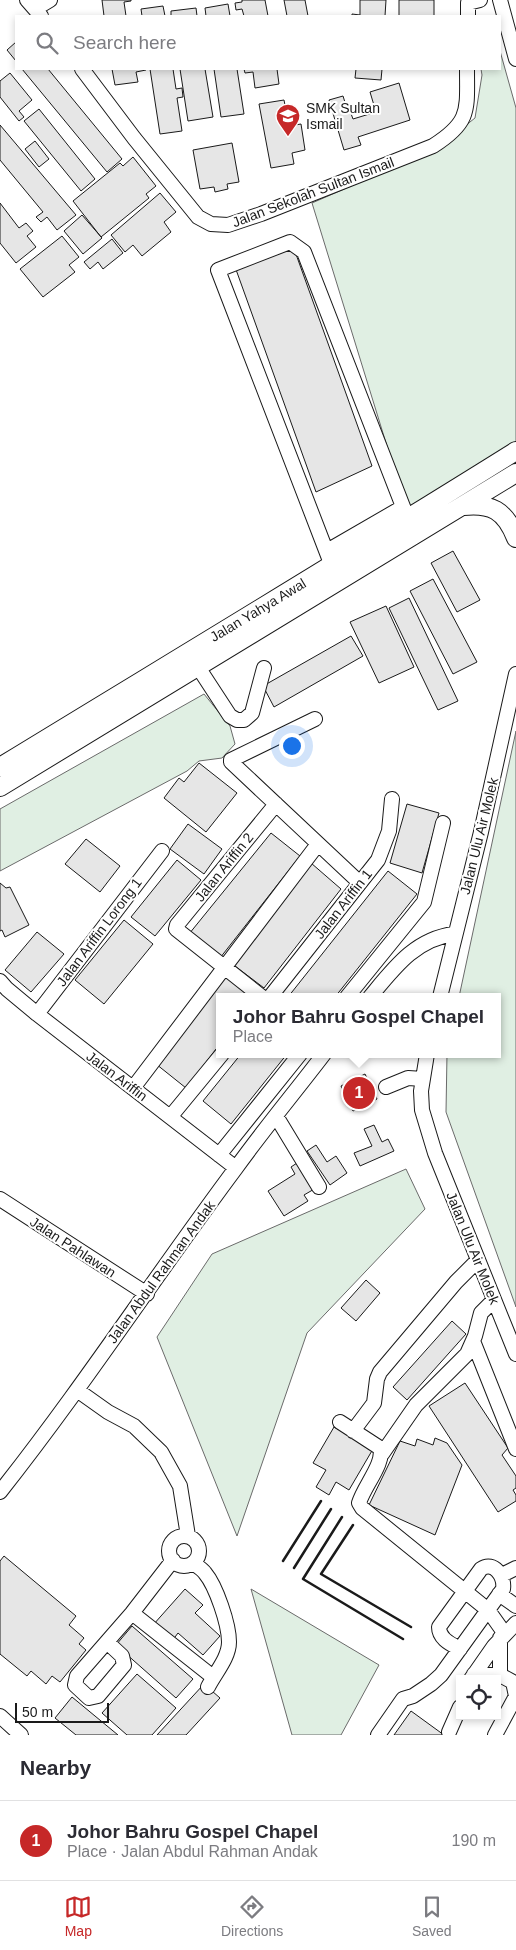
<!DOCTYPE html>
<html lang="en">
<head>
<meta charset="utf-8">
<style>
	:root { --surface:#fff; --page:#f7f7f7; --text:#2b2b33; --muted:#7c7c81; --line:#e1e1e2; --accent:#c62828 }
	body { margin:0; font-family:Helvetica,sans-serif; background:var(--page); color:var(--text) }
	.controls { position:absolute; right:15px; bottom:15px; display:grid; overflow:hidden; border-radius:0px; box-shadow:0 2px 8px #0003 }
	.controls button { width:45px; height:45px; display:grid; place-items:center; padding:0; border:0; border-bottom:1px solid var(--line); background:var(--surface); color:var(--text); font:25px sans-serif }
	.scale { position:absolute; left:15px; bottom:12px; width:94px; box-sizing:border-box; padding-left:5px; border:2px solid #1a1a1a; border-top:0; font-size:14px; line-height:18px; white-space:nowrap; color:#1a1a1a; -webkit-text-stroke:4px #fff; paint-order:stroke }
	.you { position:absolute; left:291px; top:745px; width:18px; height:18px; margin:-12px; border:4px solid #fff; border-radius:50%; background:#1a73e8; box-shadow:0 0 0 8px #1a73e833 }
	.badge { display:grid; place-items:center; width:32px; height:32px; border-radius:50%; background:var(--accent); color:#fff; font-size:16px; font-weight:700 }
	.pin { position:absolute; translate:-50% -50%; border:2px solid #fff; box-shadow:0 1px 5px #0006 }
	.popup { position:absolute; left:216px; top:993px; width:285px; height:65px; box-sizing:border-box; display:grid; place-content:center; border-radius:0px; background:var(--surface); filter:drop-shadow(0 1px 4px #0005); font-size:16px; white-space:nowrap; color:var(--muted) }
	.popup b { font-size:19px; color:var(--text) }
	.popup::after { content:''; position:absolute; left:50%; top:100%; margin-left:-10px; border:10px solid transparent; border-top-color:var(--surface) }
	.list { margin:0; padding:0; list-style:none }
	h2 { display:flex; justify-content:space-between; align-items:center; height:65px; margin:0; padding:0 20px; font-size:21px }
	h2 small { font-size:16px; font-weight:400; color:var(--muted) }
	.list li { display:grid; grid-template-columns:32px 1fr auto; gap:15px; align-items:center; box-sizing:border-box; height:80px; padding:0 20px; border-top:1px solid var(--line) }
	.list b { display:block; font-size:19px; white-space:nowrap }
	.list p { margin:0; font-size:16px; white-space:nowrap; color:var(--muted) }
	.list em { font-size:16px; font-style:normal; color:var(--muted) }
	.icon { flex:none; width:28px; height:28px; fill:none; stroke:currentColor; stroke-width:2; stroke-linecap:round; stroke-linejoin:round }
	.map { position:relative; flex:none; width:516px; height:1735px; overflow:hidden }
	.search { position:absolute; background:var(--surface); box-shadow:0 2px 8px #0003; left:15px; right:15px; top:15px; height:55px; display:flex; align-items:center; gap:12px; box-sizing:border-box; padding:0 18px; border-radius:0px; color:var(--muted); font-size:19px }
	.sheet { height:145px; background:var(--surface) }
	nav { display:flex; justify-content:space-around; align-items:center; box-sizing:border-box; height:70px; border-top:1px solid var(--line); background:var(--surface); font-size:14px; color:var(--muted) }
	nav a { display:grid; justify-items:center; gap:2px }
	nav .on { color:var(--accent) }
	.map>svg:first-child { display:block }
	.green { fill:#e0efe3; stroke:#6a6a6a }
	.building { fill:#e6e6e6; stroke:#1a1a1a }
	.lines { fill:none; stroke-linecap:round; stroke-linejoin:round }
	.minor-casing { stroke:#1a1a1a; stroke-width:16 }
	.major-casing { stroke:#1a1a1a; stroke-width:20 }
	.minor { stroke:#fff; stroke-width:14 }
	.major { stroke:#fff; stroke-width:18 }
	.wall { stroke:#1a1a1a; stroke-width:2.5 }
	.labels { text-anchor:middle; stroke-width:4; stroke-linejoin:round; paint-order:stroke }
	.poi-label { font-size:14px; fill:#1a1a1a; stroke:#fff; text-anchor:start }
	.street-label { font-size:14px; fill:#1a1a1a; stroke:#fff }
</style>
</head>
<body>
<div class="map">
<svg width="516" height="1735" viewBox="0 0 516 1735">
	<rect width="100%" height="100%" fill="#fff"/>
	<!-- green -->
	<path class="green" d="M500 51 516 108V447L407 511 312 203 436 149 475 118 482 75 481 69H500Z
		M204 694 230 726 235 744 222 758 199 761 187 771 0 871V809Z
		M516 731V1307L446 1112 447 1054H498V997H459Z
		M406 1169 425 1209 307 1333 237 1536 157 1337 212 1254Z
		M251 1589 379 1665 341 1735H292Z"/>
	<!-- building -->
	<path class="building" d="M102 0H131V1L124 2 126 16H104Z
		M242 0H265L268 16H244L242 9 236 10 235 3 242 2Z
		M284 0H305L308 16H287Z
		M360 0H386L385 16H352V14L360 15Z
		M399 0H434V16H399Z
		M228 4 230 16H206L205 8Z
		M163 6 165 16H142L141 9Z
		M196 8 197 16H171V11Z
		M16 42V61L7 50Z
		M22 69H48L122 159 107 172Z
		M112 69H146V70L136 72 138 82 115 85Z
		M150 69H173L176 89 182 88 183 97 177 98 182 131 160 134Z
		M180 69H205L213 117 188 121Z
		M214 69H237L244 114 221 117Z
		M244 69H277L279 84 255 88 253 72 245 73Z
		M356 69H382L381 80 355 78Z
		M10 73 32 100 19 111 24 117 19 121 0 97V81Z
		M399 83 410 120 358 137 361 145 344 150 329 100 343 96 348 112 350 111 353 119 376 112 370 92Z
		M284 100 289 126 301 124 305 150 292 153 294 164 271 168 259 104Z
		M39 109 95 179 81 191 24 121Z
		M0 125 76 215 57 230 47 217 41 222 36 217 43 212 0 160Z
		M35 141 49 159 39 167 25 149Z
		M232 143 239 182 227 184 228 189 215 192 214 187 200 189 193 150Z
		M133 157 156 186 146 194 149 198 101 237 73 201 120 163 123 166Z
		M160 193 176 212 164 222 171 232 142 256 133 245 125 252 111 235Z
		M0 203 19 228 26 223 33 231 27 236 36 247 16 263 0 243Z
		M82 215 102 238 83 254 64 231Z
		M62 236 79 257 69 265 75 272 43 297 20 269Z
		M112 239 123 253 103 269 98 262 90 269 84 262Z
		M292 243 372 466 316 492 234 264Z
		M453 551 480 600 457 612 431 563Z
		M433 579 477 662 453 674 410 591Z
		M409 598 458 701 438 710 389 608Z
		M386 606 414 667 379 683 350 622Z
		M351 636 363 656 274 707 263 686Z
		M199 763 237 793 206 832 164 798 179 778 184 782Z
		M407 804 439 813 422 873 390 863Z
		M188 824 222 849 204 874 170 849Z
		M271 833 300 856 220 958 189 934Z
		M86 839 120 866 100 892 65 864Z
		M177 860 201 880 155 936 131 917Z
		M311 863 341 889 264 988 231 963Z
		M388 871 417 894 335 997H288Z
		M0 883 6 888 10 887 29 925 5 937 2 930 0 931Z
		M124 920 153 944 104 1004 75 980Z
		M37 932 64 954 31 992 5 970Z
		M227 974 256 997H220V1044L186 1088 156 1064Z
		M241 1054H287L231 1124 203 1101Z
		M365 1074 377 1099 353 1111 341 1086Z
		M374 1125 382 1142 388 1139 394 1151 360 1166 354 1153 372 1146 364 1129Z
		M316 1145 327 1162 336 1156 347 1173 330 1185 307 1151Z
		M300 1161 316 1188 304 1195 308 1201 284 1216 268 1191 295 1174 291 1167Z
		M366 1280 380 1293 356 1321 341 1308Z
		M452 1321 466 1334 407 1400 393 1387Z
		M465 1383 508 1448 502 1455 516 1476V1488L513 1490 516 1495V1501L498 1512 429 1406Z
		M334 1427 373 1449 349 1490 336 1482 329 1495 316 1487 326 1470 313 1463Z
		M435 1438 447 1443 462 1465 435 1535 369 1505 400 1441 415 1446 417 1439 433 1445Z
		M4 1556 76 1616 69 1625 84 1638 79 1644 86 1650 60 1682 52 1676 46 1684 31 1671 27 1676 0 1654V1561Z
		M185 1589 203 1605 195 1613 220 1636 203 1655 178 1633 172 1641 153 1625Z
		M132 1626 193 1679 176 1698 116 1645Z
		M137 1674 176 1708 152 1735H127L102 1713Z
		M204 1684 220 1698 186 1735H157Z
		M72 1697 118 1735H76L55 1718Z
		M411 1711 444 1735H394Z"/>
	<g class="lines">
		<defs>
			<path id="minor" d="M27 0 41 16
				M500 0 516 59
				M35 9 50 0
				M468 16V3L480 0
				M82 69 134 138 198 217 211 224 228 225 261 214 433 146C471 122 467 110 467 69
				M327 551 403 507
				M332 566 218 270 290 242 304 252 407 517
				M198 667 230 716 237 720H244L252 713 264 668
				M315 719 231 760V762L360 883
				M0 981 7 989 37 1014 236 1168
				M262 997 176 929 177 925 276 804
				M270 997 378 860 389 831 392 799
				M347 997 424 902 443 823
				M370 997C394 968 415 939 454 934
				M440 997 481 832 516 674
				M37 1014 162 851
				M427 1054 421 1091 422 1110 435 1153 516 1354
				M386 1087 408 1078 423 1079
				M133 1088 318 844
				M171 1116 222 1054
				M276 1116 319 1187
				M219 1155 300 1054
				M0 1199 147 1294
				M473 1341 516 1449
				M77 1390 108 1412 134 1426 161 1452 180 1486 188 1536
				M340 1422 380 1448C385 1463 364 1486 359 1503L362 1508 488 1610 505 1634
				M353 1431 374 1403 377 1379 380 1372 456 1282 478 1260
				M382 1454 416 1405 467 1354 475 1336 481 1313 494 1300
				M0 1492C83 1387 156 1275 236 1168 264 1129 295 1092 324 1054
				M169 1551a15 15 0 1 1 30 0a15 15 0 1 1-30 0Z
				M193 1563C197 1566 202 1569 205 1573 216 1586 229 1624 229 1642 229 1658 215 1673 208 1687
				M502 1575 516 1568
				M499 1594 516 1606
				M132 1613 213 1677
				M108 1643 122 1656 124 1665 98 1696 89 1698 75 1685 77 1676 132 1613 173 1560
				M474 1674 500 1675 513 1682 516 1696 495 1735
				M500 1675V1638
				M471 1679 494 1646 516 1623
				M0 1716 21 1735
				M449 1732 460 1707
				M378 1735 403 1699 413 1696 431 1684 441 1675 503 1589C505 1577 494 1560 481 1569L439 1627C439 1639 451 1644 460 1649"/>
			<path id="major" d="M463 506C491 503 505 510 516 538
				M0 767C172 662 345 558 516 451
				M0 787 516 473"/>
		</defs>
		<!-- minor casing -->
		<use href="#minor" class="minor-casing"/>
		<!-- major casing -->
		<use href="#major" class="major-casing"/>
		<!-- minor -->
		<use href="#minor" class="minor"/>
		<!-- major -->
		<use href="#major" class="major"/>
		<!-- wall -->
		<path class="wall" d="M342 1517 303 1579 403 1639
			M353 1525 321 1574 411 1627
			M283 1561 321 1501
			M294 1568 331 1509"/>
	</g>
	<!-- icons -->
	<defs>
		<symbol id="school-pin" viewBox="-11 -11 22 30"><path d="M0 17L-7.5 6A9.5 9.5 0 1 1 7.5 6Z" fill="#c62828" stroke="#fff"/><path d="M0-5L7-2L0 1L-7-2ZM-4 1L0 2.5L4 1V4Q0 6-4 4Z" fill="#fff"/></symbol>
	</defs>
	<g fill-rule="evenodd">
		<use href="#school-pin" x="274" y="102" width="28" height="38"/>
	</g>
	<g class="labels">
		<!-- poi labels -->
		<g class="poi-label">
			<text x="306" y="113">SMK Sultan<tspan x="306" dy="16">Ismail</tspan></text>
		</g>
		<!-- street labels -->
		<g class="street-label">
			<text transform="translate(313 192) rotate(-21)" y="5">Jalan Sekolah Sultan Ismail</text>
			<text transform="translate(258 610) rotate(-31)" y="5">Jalan Yahya Awal</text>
			<text transform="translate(479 836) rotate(-76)" y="5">Jalan Ulu Air Molek</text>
			<text transform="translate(224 867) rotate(-51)" y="5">Jalan Ariffin 2</text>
			<text transform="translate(343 904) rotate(-52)" y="5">Jalan Ariffin 1</text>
			<text transform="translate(99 932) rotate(-53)" y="5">Jalan Ariffin Lorong 1</text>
			<text transform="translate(117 1076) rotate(37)" y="5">Jalan Ariffin</text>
			<text transform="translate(73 1247) rotate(33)" y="5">Jalan Pahlawan</text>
			<text transform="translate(473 1248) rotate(68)" y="5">Jalan Ulu Air Molek</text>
			<text transform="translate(161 1272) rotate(-54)" y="5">Jalan Abdul Rahman Andak</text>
		</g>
	</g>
</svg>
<div class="controls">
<button><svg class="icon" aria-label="locate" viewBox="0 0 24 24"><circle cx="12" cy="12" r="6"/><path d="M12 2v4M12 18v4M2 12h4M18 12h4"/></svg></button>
</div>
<div class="scale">50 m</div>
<div class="you"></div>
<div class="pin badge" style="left:359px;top:1093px">1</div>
<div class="popup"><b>Johor Bahru Gospel Chapel</b>Place</div>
<div class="search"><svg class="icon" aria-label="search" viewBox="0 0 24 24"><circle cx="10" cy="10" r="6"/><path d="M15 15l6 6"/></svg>Search here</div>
</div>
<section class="sheet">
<h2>Nearby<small></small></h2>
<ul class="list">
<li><span class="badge">1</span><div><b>Johor Bahru Gospel Chapel</b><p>Place · Jalan Abdul Rahman Andak</p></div><em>190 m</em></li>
</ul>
</section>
<nav>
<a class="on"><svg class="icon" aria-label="map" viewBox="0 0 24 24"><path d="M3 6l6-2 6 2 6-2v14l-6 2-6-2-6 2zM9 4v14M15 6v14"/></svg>Map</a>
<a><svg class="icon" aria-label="directions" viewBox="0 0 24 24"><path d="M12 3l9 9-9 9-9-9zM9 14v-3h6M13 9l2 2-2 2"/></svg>Directions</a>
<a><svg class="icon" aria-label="saved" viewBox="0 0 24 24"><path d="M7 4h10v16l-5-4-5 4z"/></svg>Saved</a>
</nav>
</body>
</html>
